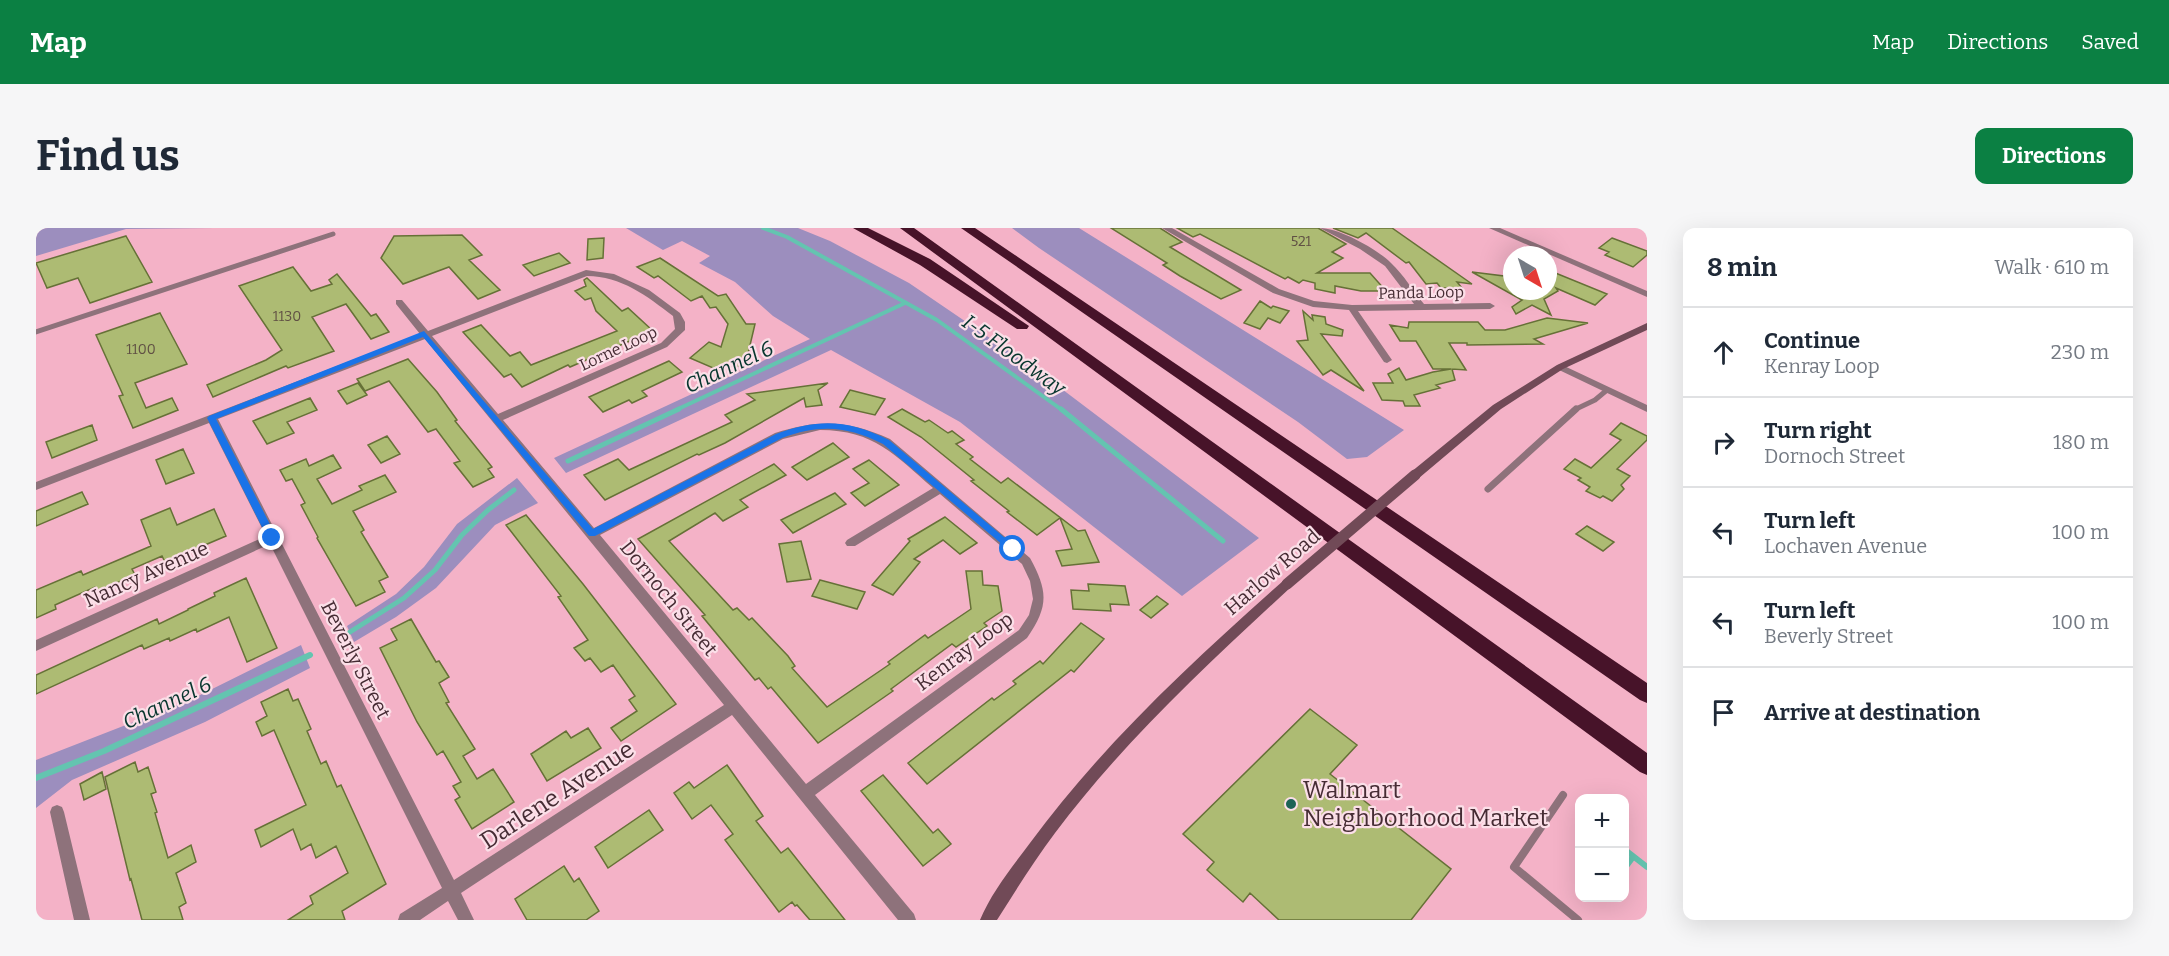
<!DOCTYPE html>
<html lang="en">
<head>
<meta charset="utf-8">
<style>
	:root { --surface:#fff; --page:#f6f6f7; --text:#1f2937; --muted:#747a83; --line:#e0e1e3; --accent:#0b8043 }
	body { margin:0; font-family:Bitter,serif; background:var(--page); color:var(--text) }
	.controls { position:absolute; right:18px; bottom:18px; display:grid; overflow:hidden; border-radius:12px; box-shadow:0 6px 24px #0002 }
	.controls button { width:54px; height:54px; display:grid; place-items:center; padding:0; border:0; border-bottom:2px solid var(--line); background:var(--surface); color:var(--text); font:30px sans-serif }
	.compass { position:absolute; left:1467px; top:18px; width:54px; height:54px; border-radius:50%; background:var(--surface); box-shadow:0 6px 24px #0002; rotate:141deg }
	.stop { position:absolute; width:18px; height:18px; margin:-14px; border:4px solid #1a73e8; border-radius:50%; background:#fff }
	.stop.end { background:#1a73e8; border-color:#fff; box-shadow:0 2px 6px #0008 }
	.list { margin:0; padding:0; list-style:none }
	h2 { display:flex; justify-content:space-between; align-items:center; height:78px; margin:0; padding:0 24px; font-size:26px }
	h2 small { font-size:20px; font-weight:400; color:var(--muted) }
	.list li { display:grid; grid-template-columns:39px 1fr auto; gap:18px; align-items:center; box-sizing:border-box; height:90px; padding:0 24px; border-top:2px solid var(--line) }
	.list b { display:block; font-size:22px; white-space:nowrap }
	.list p { margin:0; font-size:20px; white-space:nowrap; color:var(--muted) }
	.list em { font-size:20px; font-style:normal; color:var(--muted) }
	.icon { flex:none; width:33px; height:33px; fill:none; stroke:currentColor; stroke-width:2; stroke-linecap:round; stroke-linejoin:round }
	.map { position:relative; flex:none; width:1611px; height:692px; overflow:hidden; border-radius:12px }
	header { display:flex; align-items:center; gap:36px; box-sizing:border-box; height:84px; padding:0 30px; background:var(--accent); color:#fff }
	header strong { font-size:28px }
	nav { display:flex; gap:33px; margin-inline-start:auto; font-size:21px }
	.intro { display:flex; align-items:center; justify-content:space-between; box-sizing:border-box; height:144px; padding:0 36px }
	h1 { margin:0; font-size:42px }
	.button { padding:15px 27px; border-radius:12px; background:var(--accent); color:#fff; font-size:21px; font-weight:700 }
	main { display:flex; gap:36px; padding:0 36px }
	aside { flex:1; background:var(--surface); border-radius:12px; box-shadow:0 6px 24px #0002 }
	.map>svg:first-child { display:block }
	.green { fill:#9c8ebe }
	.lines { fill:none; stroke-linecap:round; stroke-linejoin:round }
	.stream-far2 { stroke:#64c4b0; stroke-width:4 }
	.stream-far1 { stroke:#64c4b0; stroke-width:5 }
	.stream { stroke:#64c4b0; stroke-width:6 }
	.building { fill:#adbb73; stroke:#667137; stroke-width:1.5 }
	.service-far2 { stroke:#8e727b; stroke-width:5 }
	.service-far1 { stroke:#8e727b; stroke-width:7 }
	.service { stroke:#8e727b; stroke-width:8 }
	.minor { fill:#8e727b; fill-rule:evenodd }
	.tertiary { fill:#8e727b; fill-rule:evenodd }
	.secondary { fill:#714a57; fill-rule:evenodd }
	.motorway { fill:#471329; fill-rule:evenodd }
	.secondary-bridge { stroke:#714a57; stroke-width:11 }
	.route { fill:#1a73e8 }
	.poi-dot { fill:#1d6356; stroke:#fbdfe8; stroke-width:2 }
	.labels { text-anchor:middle; stroke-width:4.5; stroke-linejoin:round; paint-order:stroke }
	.far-number-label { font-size:14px; fill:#605044 }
	.far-street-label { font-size:16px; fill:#462c34; stroke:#fbdfe8 }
	.street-label { font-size:20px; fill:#462c34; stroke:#fbdfe8 }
	.water-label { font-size:21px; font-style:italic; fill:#07362e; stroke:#fbdfe8 }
	.near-poi-label { font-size:24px; fill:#462c34; stroke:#fbdfe8; text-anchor:start }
	.near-street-label { font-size:24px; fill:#462c34; stroke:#fbdfe8 }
</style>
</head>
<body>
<header>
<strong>Map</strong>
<nav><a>Map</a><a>Directions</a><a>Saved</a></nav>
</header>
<div class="intro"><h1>Find us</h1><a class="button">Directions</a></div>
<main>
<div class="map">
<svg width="1611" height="692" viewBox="0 0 1611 692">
	<rect width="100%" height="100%" fill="#f4b2c7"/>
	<!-- green -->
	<path class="green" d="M0 0H179L90 1 0 28Z
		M590 0H762L794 13 873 55 1002 143 1223 310 1146 368 924 194 795 122 530 245 518 230 774 111 737 88 699 54 663 35 674 28 646 13 627 22Z
		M976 0H1043L1368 202 1331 229 1311 231 1262 194 1003 20Z
		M481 250 502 275 459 297 400 360 360 389 318 414 311 398 360 366 388 339 421 296Z
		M265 417 274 440 169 494 36 552 0 580V532L154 472Z"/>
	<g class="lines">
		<!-- stream-far2 -->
		<path class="stream-far2" d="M727 0 751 9 901 92 1026 182
			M640 182 869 75"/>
		<!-- stream-far1 -->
		<path class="stream-far1" d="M1025 181 1187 313
			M532 233 643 181
			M306 409 368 370 399 342 426 307 452 282 478 262"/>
		<!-- stream -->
		<path class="stream" d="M303 411 308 408
			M0 550 68 523 274 427
			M1588 621 1611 639
			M1588 641 1597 629"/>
	</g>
	<!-- building -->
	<path class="building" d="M1075 0H1124L1146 14 1134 19 1205 62 1185 71 1144 48 1127 37 1131 35Z
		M1141 0H1282L1310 16 1296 24 1307 30 1281 45H1334L1350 63H1325L1299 58V65L1279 61V55L1267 52 1263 55 1252 49 1249 51 1164 6 1157 9Z
		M1297 0H1356L1436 56 1421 54 1426 60H1405L1401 55 1390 56 1373 34 1370 35 1330 5 1322 10Z
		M426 7 446 27 433 32 464 62 442 71 413 39 367 56 345 30 358 8Z
		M90 8 116 54 54 75 42 50 11 60 0 35Z
		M568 10 567 30 551 32 552 11Z
		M1576 10 1611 23V27L1597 39 1569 27 1573 24 1563 20Z
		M523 25 534 35 498 48 487 37Z
		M624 30 682 68 690 66 710 96H719L711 130 699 141 691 137 684 143 654 130 673 114 685 119 692 96 680 79 674 80 666 68 655 73 622 48 618 50 601 39Z
		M257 39 275 63 296 56 293 52 301 46 335 88 340 86 353 104 335 111 310 76 276 89 298 123 252 140 250 138 177 169 171 157 230 132 246 122 203 58Z
		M1436 44 1476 49V63H1512V54L1517 44 1571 66 1559 77 1520 60 1522 63 1508 71 1515 87 1496 77 1480 86 1476 79 1486 72Z
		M551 50 586 83 592 80 617 103 534 139 532 137 486 159 475 146 468 149 427 104 445 97 474 128 484 124 495 137 581 103 560 83 555 70 549 72 539 63 550 58 548 52Z
		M1224 73 1235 80 1237 78 1253 83 1244 95 1232 90 1224 101 1208 95Z
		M1267 83 1277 92 1276 87 1289 89 1290 96 1307 102 1306 108 1285 106 1328 163 1295 142 1287 147 1261 113 1272 112Z
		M124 85 151 136 99 155 110 180 136 170 142 182 97 200 83 168 87 167 60 107Z
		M1511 90 1552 95 1498 111 1507 116 1431 117V115H1413L1430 142 1416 141 1419 152 1400 157 1404 160 1378 167 1384 178H1369L1367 173 1346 172 1337 155H1357L1352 146 1363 140 1370 152 1397 144 1415 141H1397L1380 113H1364L1354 97 1372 100 1373 94H1442L1449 102H1469Z
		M372 131 401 164 421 192 419 193 456 239 452 241 458 249 437 259 418 235 424 233 400 201 392 204 353 153 329 163 321 151Z
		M633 133 646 144 606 163 611 168 596 175 593 172 567 184 553 169Z
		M322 155 331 167 311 176 302 163Z
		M792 155 782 162 786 177 770 179 768 170 689 215 663 227 661 226 569 272 548 247 582 231 593 242 696 194 689 187 719 172 711 166Z
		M814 162 849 171 839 187 804 179Z
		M274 170 281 182 251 194 258 205 231 216 217 193Z
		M866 181 889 194 893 192 912 205 916 203 928 212 920 216 937 229 934 231 965 255 972 250 1042 303 1049 302 1063 334 1026 338 1020 323 1036 321 1024 290 1001 307 971 284 973 283 935 253 938 252 885 209 852 189Z
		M1585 195 1611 208V212L1581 241 1594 248 1585 257 1588 261 1576 273 1567 268 1564 270 1550 263 1554 259 1542 252 1545 250 1528 241 1539 231 1555 240 1585 212 1574 206Z
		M56 197 61 212 16 230 10 214Z
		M351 208 364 226 345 235 332 217Z
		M797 215 813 229 771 252 756 239Z
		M147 221 158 245 130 256 120 232Z
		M297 227 305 240 281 251 296 276 326 262 323 258 349 247 360 264 317 283 328 302 325 304 352 349 343 353 349 364 320 378 281 310 282 309 265 277 269 275 256 251 250 253 244 242 270 231 273 238Z
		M833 232 863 257 829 278 815 265 833 255 817 241Z
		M738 236 750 247 704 272 712 279 687 293 679 285 633 313 697 382 701 380 713 392 716 390 752 428 759 438 756 440 791 479 854 436 852 434 889 407 892 410 935 381 930 343H946L947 357 962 358 966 383 948 395 951 398 920 419 916 416 855 461 857 463 782 515 735 459 732 461 723 450 719 452 666 388 669 387 602 311Z
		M46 264 52 276 0 298V283Z
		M799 265 810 276 757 305 745 292Z
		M134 280 141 297 178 281 190 308 129 334 126 328 96 341 99 347 60 364 59 359 19 377 20 381 0 390V362L45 343 47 347 115 318 105 292Z
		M490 287 547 356 640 476 585 513 575 500 601 483 593 472 599 468 577 437 565 444 554 430 549 433 538 420 552 412 522 369 525 368 470 297Z
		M909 289 941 315 924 326 907 312 878 331 884 334 857 367 836 357 874 313 872 311Z
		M1551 298 1578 314 1567 323 1540 306Z
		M765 313 775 351 751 354 743 316Z
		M210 350 241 420 211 434 193 389 161 404 160 401 134 413 133 410 108 421 106 417 0 466V447L121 391 123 396 152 382V381L179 368 178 365Z
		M784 352 829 364 821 381 776 368Z
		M1052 356 1089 358 1093 377 1074 376 1075 383 1037 381 1035 362 1053 363Z
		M1121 368 1132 376 1115 390 1104 382Z
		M375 391 400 434 403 433 413 449 403 455 413 474 410 475 439 521 427 528 441 551 457 541 478 574 436 601 419 572 424 569 417 558 425 554 407 523 401 527 381 494 344 420 361 412 355 401Z
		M1045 395 1068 411 1038 444 1035 442 891 556 872 535 956 470 958 472 980 456 977 453 1004 433 1007 436Z
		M252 461 257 473 262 471 275 501 271 503 285 536 290 533 301 559 305 557 350 656 306 683 309 692H252L277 676 274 668 312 645 300 618 280 630 275 616 265 622 257 601 225 619 219 602 270 577 238 502 226 508 220 494 231 488 225 474Z
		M1274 481 1321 517 1294 546 1415 641 1375 692H1243L1214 665 1207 674 1171 642 1178 634 1147 606Z
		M552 500 565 520 511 553 495 526 530 503 535 510Z
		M99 534 102 544 112 539 120 564 115 566 121 584 119 585 132 630 155 617 160 634 140 645 150 675 143 679 147 692H106L95 651 94 652 69 549Z
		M691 537 727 588 720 593 745 625 752 620 809 692H774L761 677 759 678 756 674 743 684 689 612 697 606 675 577 656 591 638 565 653 554 658 560Z
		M66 544 70 561 48 572 44 556Z
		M847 547 897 605 902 601 915 616 887 638 825 563Z
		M613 582 627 602 572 640 559 619Z
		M528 638 538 654 543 650 563 683 550 692H491L479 671Z"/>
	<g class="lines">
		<!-- service-far2 -->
		<path class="service-far2" d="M0 104 297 6
			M1538 182 1559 172 1571 162"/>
		<!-- service-far1 -->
		<path class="service-far1" d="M1452 261 1540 181"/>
		<!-- service -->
		<path class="service" d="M1527 567 1478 639 1542 692"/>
		<!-- minor -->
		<path class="minor" d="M1126 0H1136L1243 61 1278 73 1316 77 1378 76 1349 38 1324 21 1284 0C1303 0 1341 21 1355 35 1368 47 1377 63 1388 76L1454 75 1459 78 1454 81 1322 83 1356 132 1351 135 1348 134 1313 82 1277 79 1237 65Z
			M550 42 578 46 613 62 644 85 649 94V102L631 119 467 192 558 300 739 205C783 191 812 192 854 211L994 330C1012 363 1013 378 991 410L779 567 878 686 880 692H862L696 487 425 665 438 692H422L412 673 384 692H362L364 686 406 660 234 316 0 423V412L230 308 173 195 0 262V254L384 106 360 76V72H366L392 103ZM551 48C585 48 611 68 637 88L639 101 625 115 462 186 396 108ZM389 111 688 477 418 652 182 191ZM784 202C838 202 859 227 897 260L811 312 809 315 811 318H819L904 266 986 336 994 353 997 371 993 387 983 402 770 556 564 307 747 211Z
			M1524 136 1611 177V184L1521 141 1519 139Z
			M21 577 26 579 28 584 54 692H38L14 584 16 579Z"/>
		<!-- tertiary -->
		<path class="tertiary" d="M1453 0H1464L1611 63V69Z"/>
		<!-- secondary -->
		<path class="secondary" d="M1611 95V102L1527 141 1465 181 1383 250H1375L1374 247 1375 244 1457 177 1521 137Z
			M1251 351 1255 353 1257 356 1255 359C1172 436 1087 514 1019 605 998 633 980 662 961 692H944C955 665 976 639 994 615 1066 517 1156 434 1247 353Z"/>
		<!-- motorway -->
		<path class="motorway" d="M817 0H832L894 31 993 98 991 101H981L884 37Z
			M864 0H878L1611 525V547L1604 544Z
			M925 0H939L1611 455V475L1604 472Z"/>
		<!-- secondary-bridge -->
		<path class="secondary-bridge" d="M1251 356 1379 247"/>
	</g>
	<!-- route -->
	<path class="route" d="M388 103 557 301 740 206C783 190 813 192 853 212L982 321 977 324 974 323 847 216C811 198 784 196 746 210L559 308H553L387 109 180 191 241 310 236 314 233 313 171 190 173 188Z"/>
	<!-- markers -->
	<circle class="poi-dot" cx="1255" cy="576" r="6"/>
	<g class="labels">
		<!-- far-number labels -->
		<g class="far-number-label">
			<text x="1265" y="18">521</text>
			<text x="251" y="93">1130</text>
			<text x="105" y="126">1100</text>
		</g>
		<!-- far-street labels -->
		<g class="far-street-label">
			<text transform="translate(1385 64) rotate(-1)" y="6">Panda Loop</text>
			<text transform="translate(582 120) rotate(-25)" y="6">Lorne Loop</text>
		</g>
		<!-- street labels -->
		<g class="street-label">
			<text transform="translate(1236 344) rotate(-41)" y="7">Harlow Road</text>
			<text transform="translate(110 346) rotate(-24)" y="7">Nancy Avenue</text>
			<text transform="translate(633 370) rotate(51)" y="7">Dornoch Street</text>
			<text transform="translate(928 423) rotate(-37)" y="7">Kenray Loop</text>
			<text transform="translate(320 432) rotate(63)" y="7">Beverly Street</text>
		</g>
		<!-- water labels -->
		<g class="water-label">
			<text transform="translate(978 127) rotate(36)" y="7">I-5 Floodway</text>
			<text transform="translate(693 139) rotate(-25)" y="7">Channel 6</text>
			<text transform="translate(131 475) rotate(-25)" y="7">Channel 6</text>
		</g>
		<!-- near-poi labels -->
		<g class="near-poi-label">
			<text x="1267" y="570">Walmart<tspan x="1267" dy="28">Neighborhood Market</tspan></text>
		</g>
		<!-- near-street labels -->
		<g class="near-street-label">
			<text transform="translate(521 567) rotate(-33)" y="8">Darlene Avenue</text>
		</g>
	</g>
</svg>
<div class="controls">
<button>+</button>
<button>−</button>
</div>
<svg class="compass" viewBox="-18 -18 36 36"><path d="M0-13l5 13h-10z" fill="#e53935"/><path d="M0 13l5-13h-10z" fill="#747a83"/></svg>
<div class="stop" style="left:977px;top:321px"></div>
<div class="stop end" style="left:236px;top:310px"></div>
</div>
<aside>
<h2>8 min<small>Walk · 610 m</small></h2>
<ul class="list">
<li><svg class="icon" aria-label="ahead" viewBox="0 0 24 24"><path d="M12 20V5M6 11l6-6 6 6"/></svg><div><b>Continue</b><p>Kenray Loop</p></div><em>230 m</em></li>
<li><svg class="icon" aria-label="right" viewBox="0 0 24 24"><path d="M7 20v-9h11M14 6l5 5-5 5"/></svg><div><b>Turn right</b><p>Dornoch Street</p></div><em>180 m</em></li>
<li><svg class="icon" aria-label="left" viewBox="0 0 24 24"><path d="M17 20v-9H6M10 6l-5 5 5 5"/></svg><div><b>Turn left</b><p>Lochaven Avenue</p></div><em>100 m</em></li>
<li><svg class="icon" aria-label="left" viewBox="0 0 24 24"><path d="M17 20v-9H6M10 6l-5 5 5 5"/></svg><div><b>Turn left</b><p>Beverly Street</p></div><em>100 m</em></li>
<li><svg class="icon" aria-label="arrive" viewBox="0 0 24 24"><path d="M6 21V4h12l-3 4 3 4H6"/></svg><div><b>Arrive at destination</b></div></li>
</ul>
</aside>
</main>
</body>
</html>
